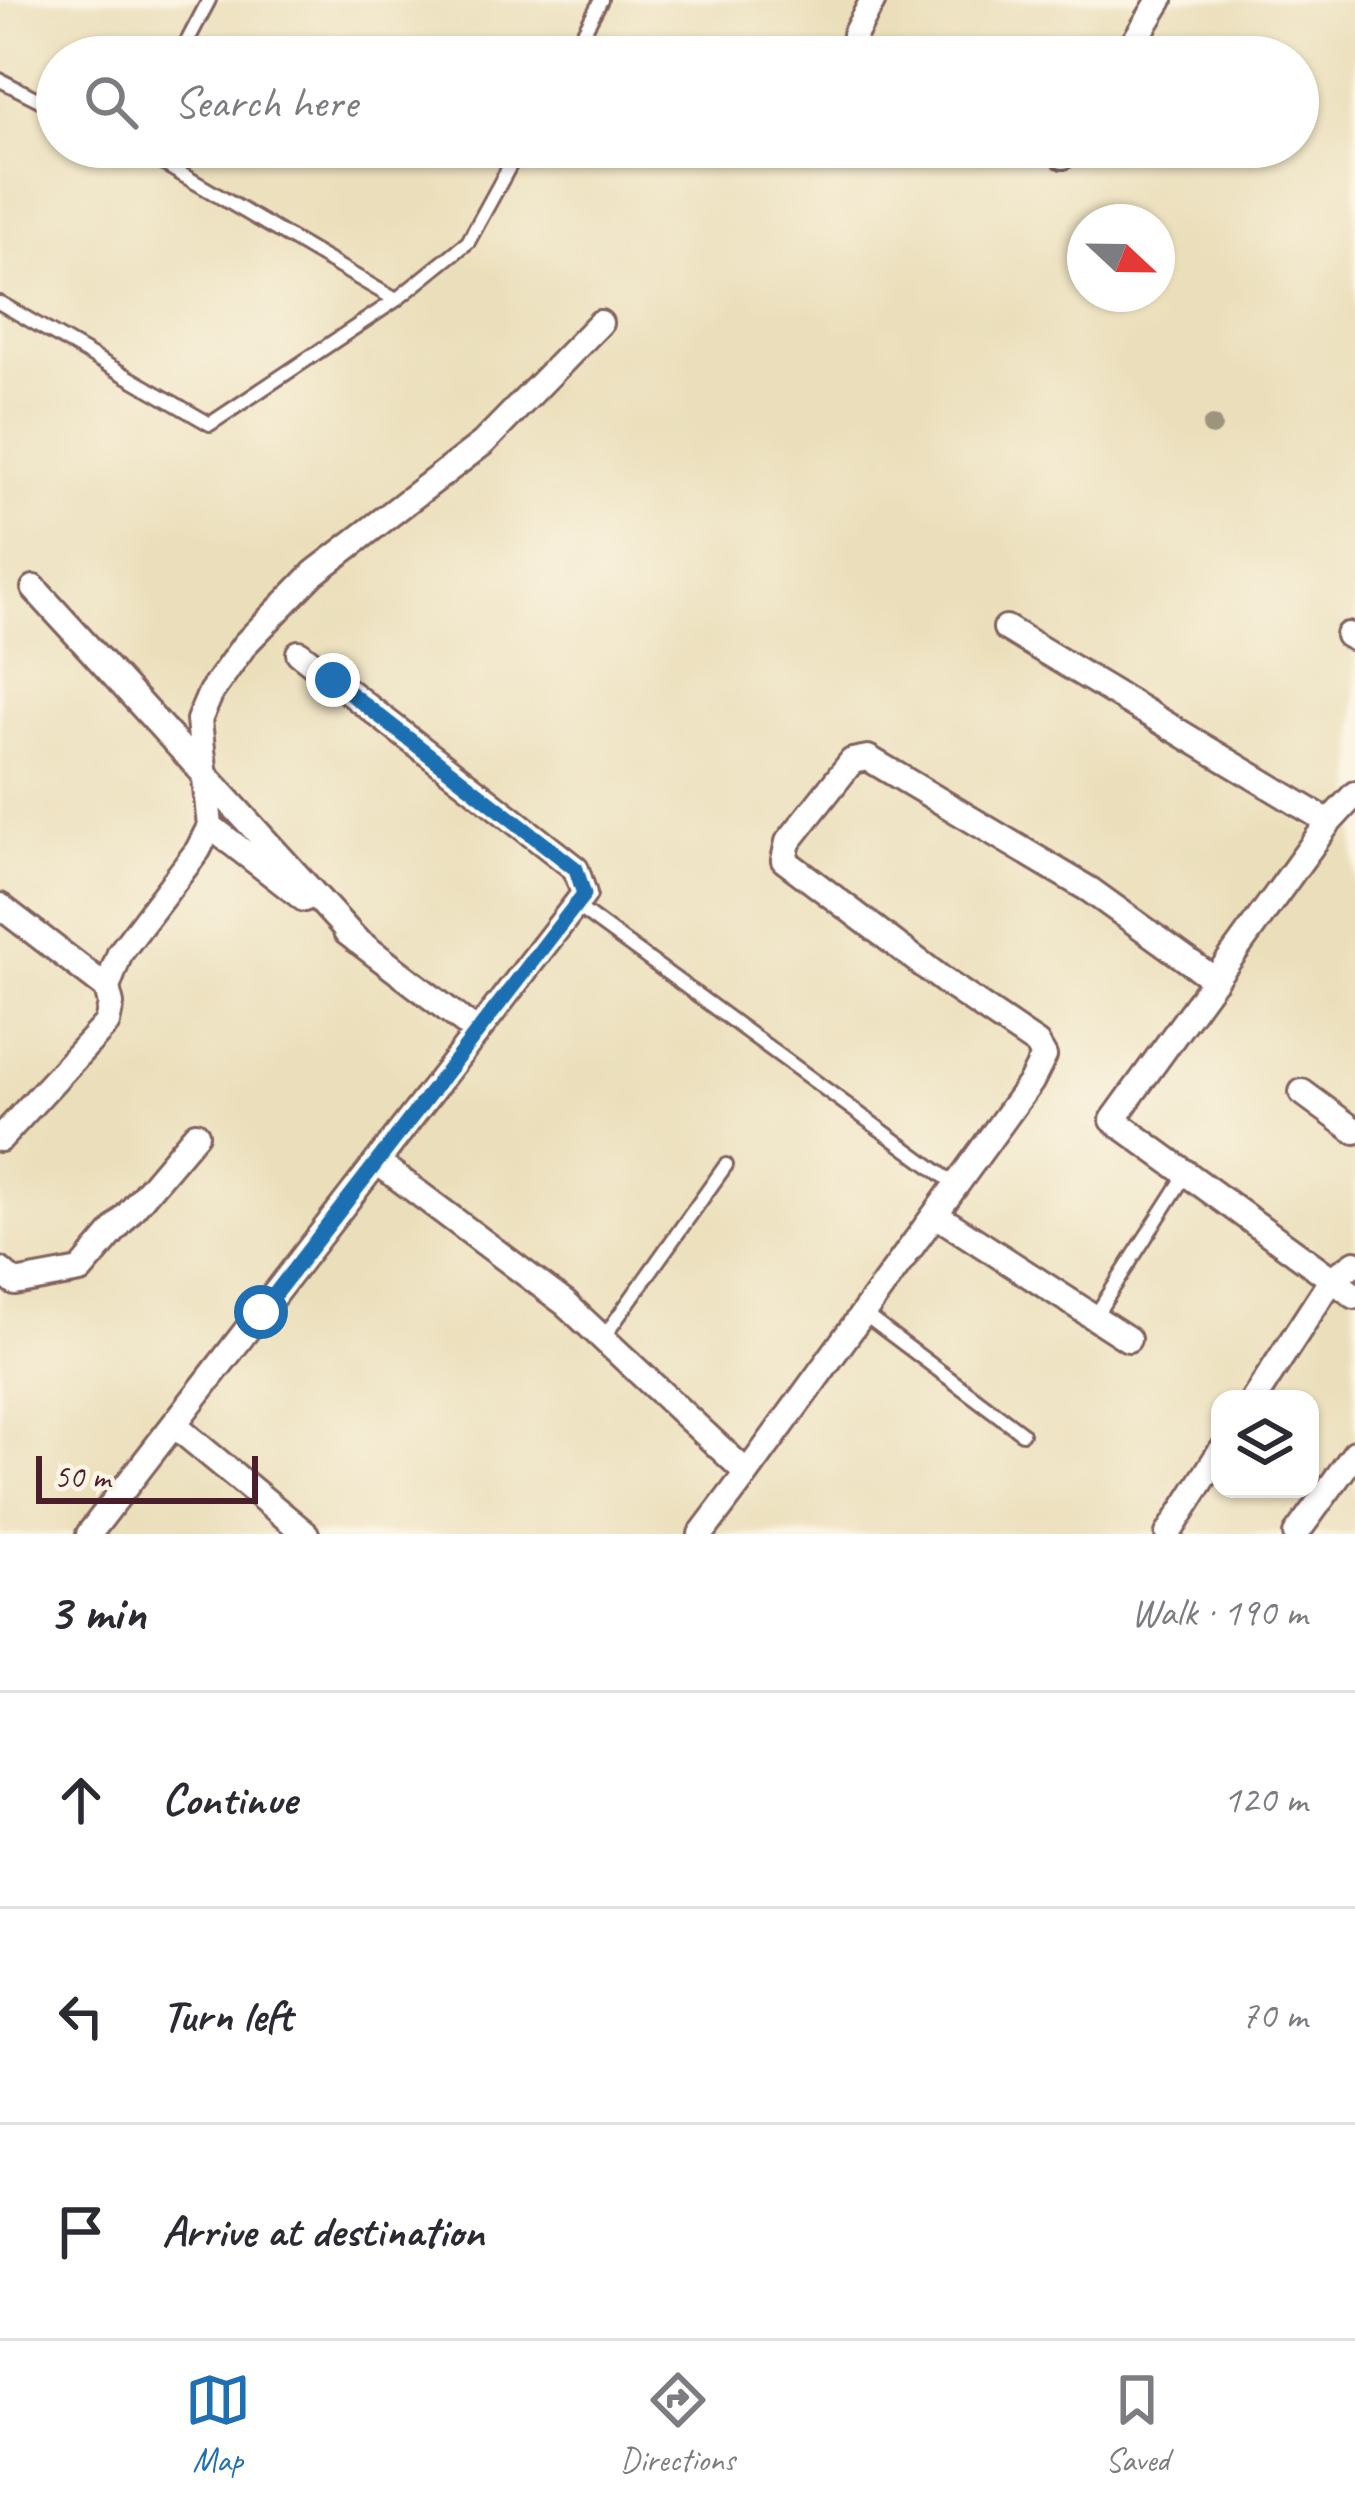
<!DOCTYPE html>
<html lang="en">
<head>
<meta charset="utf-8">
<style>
	:root { --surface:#fff; --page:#f2f2f3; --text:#2b2b33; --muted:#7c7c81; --line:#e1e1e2; --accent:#1f6fb2 }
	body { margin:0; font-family:Caveat,sans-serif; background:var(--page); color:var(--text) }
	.controls { position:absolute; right:36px; bottom:36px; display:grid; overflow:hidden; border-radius:24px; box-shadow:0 3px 9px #0004 }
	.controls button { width:108px; height:108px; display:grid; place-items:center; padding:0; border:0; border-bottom:3px solid var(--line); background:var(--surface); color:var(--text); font:60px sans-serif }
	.compass { position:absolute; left:1067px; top:204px; width:108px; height:108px; border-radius:50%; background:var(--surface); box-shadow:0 3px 9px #0004; rotate:112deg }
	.scale { position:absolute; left:36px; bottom:30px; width:222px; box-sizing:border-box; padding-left:12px; border:6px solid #4a1f2b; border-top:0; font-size:33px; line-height:42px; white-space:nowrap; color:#4a1f2b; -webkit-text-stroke:9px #fcf5e5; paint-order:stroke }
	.stop { position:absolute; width:36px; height:36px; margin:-27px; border:9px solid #1f6fb2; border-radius:50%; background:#fff }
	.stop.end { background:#1f6fb2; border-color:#fff; box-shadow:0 3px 12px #0008 }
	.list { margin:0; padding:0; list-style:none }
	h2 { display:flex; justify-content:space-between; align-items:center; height:156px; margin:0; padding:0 48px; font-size:51px }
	h2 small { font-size:39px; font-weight:400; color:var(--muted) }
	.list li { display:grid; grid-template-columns:78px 1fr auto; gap:36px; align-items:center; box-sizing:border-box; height:216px; padding:0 48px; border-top:3px solid var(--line) }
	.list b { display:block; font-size:45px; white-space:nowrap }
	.list em { font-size:39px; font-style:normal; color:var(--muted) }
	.icon { flex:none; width:66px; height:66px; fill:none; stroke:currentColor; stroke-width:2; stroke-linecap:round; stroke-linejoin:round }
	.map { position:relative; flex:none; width:1355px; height:1534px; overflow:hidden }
	.search { position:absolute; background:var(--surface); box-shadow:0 3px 9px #0004; left:36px; right:36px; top:36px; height:132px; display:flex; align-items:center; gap:30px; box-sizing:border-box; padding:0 42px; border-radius:66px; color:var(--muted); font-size:45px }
	.sheet { height:804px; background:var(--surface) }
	nav { display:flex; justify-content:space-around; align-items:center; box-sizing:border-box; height:168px; border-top:3px solid var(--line); background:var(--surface); font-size:33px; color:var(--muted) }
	nav a { display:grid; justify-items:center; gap:6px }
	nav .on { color:var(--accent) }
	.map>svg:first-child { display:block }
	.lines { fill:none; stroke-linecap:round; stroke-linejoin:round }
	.service-casing { stroke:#82625d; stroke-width:18 }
	.minor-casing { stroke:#82625d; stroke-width:30 }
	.service { stroke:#fff; stroke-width:12 }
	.minor { stroke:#fff; stroke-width:24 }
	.tree { fill:#9e947d }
	.route { stroke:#1f6fb2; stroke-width:15 }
</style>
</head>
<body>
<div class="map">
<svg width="1355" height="1534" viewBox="0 0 1355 1534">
	<rect width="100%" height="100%" fill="#fcf5e5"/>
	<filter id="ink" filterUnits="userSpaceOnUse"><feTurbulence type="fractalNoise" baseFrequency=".00833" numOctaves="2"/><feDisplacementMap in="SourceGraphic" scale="24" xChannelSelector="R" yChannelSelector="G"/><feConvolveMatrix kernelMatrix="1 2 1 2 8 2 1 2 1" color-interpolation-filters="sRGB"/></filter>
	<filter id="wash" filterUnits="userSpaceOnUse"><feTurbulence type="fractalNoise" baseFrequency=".004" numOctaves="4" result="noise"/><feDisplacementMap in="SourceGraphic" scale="48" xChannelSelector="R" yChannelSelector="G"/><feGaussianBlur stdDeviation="2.7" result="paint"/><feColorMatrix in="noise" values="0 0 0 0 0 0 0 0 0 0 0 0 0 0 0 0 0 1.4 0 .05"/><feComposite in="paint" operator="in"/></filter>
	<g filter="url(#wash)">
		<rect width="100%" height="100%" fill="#ebdfbb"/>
	</g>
	<g filter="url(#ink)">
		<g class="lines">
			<defs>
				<path id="service" d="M179 57 209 0
					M570 57 601 0
					M0 80 57 109
					M396 300 468 242 520 147
					M0 303 210 424 396 300 135 147
					M576 906 956 1185
					M864 1314 1022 1433
					M1094 1318 1186 1174
					M603 1338 726 1165"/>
				<path id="minor" d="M855 34 873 0
					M1125 57 1160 0
					M1063 156 1069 147
					M34 588 357 941
					M1006 628 1329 822
					M1348 635 1355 639
					M1355 794 1329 822 1113 1120 1355 1296
					M210 826 304 899
					M0 906 107 988
					M346 932 477 1032
					M1302 1092 1355 1131
					M0 1139 107 1023 111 1004 107 988 120 953 198 850 210 826 199 720 211 692 245 644 314 573 483 443 600 323
					M377 1162 566 1304 747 1473 701 1534
					M936 1215 1128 1339
					M0 1270 15 1283 80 1271 196 1134
					M1254 1399 1332 1279 1355 1263
					M174 1425 306 1534
					M747 1473 1031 1082 1044 1056 1037 1044 947 983 784 860 788 842 852 761 868 758 1090 890 1215 980
					M89 1534 584 894 576 869 299 653
					M1168 1534 1220 1452
					M1296 1534 1355 1453"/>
			</defs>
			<!-- service casing -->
			<use href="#service" class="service-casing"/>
			<!-- minor casing -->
			<use href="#minor" class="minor-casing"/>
			<!-- service -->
			<use href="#service" class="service"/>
			<!-- minor -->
			<use href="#minor" class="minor"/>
		</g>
		<!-- trees -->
		<circle class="tree" cx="1212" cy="426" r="10"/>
	</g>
	<g class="lines" filter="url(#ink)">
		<!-- route -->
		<path class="route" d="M261 1312 584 894 576 869 333 680"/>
	</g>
</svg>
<div class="controls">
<button><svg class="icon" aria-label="layers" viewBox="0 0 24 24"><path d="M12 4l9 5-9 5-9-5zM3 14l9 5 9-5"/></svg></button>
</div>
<svg class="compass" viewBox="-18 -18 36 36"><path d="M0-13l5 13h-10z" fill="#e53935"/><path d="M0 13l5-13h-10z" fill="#7c7c81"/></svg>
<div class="scale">50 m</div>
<div class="stop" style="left:261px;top:1312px"></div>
<div class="stop end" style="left:333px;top:680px"></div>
<div class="search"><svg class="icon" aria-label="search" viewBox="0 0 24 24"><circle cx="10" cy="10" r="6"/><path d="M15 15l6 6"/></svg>Search here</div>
</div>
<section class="sheet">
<h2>3 min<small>Walk · 190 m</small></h2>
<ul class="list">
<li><svg class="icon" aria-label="ahead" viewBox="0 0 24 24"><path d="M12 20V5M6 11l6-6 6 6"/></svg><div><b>Continue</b></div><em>120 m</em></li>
<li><svg class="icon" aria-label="left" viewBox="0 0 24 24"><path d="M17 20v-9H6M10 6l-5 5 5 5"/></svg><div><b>Turn left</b></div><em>70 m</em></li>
<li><svg class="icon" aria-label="arrive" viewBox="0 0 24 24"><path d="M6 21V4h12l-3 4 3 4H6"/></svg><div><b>Arrive at destination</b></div></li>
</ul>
</section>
<nav>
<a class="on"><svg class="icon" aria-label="map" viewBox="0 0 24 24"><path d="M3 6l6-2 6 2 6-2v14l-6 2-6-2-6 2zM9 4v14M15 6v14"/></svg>Map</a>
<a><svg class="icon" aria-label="directions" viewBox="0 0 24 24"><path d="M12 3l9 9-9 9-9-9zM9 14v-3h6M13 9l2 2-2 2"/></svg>Directions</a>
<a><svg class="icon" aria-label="saved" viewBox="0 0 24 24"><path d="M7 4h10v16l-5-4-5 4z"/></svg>Saved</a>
</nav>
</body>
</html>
